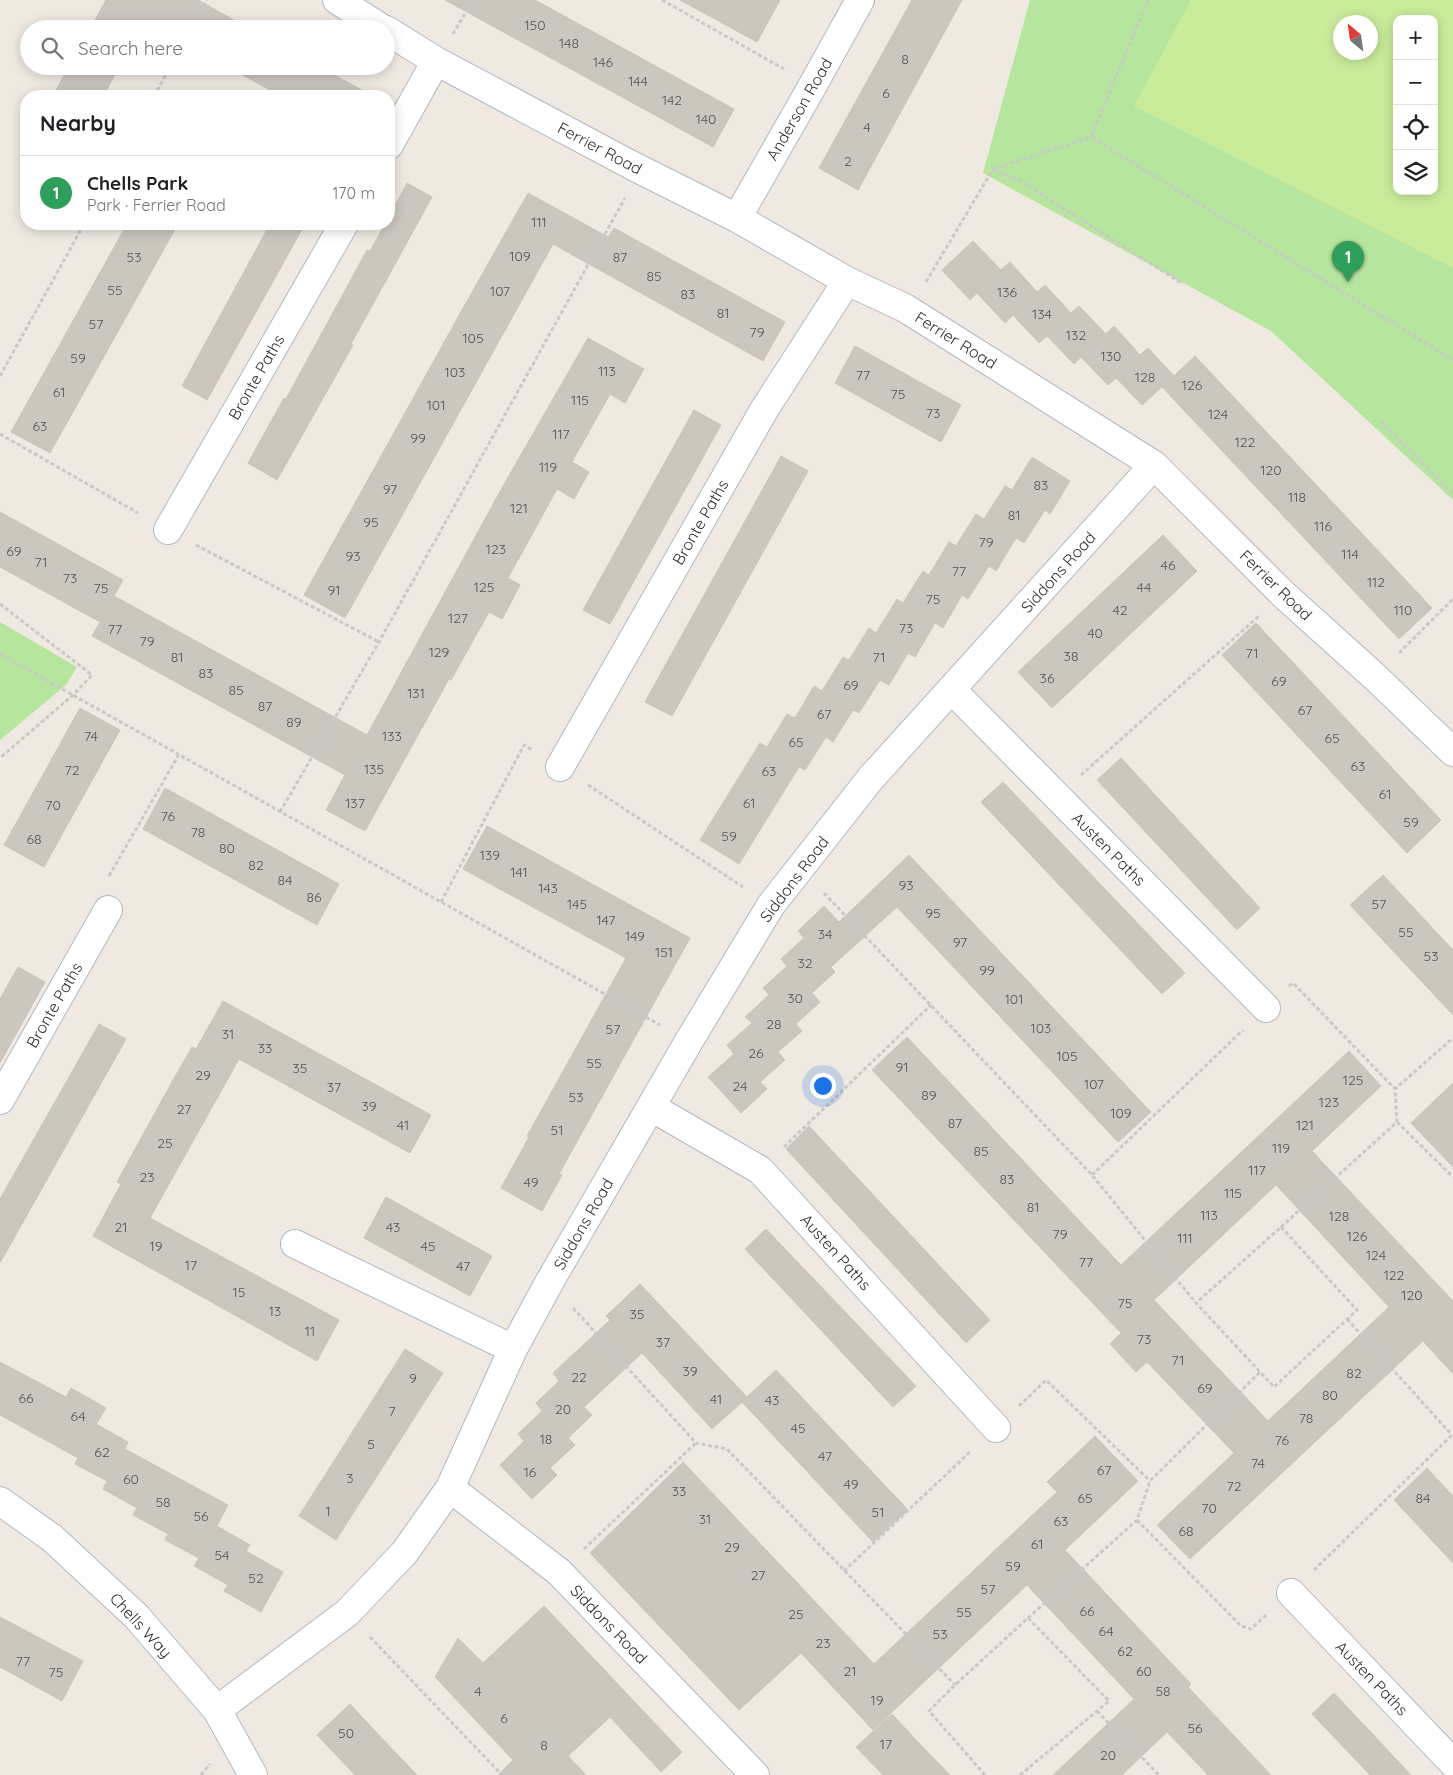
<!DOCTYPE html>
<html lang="en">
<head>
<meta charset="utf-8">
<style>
	:root { --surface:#fff; --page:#f2f2f2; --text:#202124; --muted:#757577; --line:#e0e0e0; --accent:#ea580c }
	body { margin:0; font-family:Quicksand,sans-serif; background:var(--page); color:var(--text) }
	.controls { position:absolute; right:15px; top:15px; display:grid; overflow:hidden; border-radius:10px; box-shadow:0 2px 12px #0003 }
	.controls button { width:45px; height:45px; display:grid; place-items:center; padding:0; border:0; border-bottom:1px solid var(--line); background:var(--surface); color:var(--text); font:25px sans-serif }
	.compass { position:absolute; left:1333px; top:15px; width:45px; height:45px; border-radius:50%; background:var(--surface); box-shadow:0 2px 12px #0003; rotate:331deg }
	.you { position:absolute; left:822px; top:1085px; width:18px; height:18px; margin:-12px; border:4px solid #fff; border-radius:50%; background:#1a73e8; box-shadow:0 0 0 8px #1a73e833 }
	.badge { display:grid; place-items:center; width:32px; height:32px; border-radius:50%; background:var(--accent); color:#fff; font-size:16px; font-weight:700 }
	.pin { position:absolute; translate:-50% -41px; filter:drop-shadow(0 1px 2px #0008) }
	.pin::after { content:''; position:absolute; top:26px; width:18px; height:15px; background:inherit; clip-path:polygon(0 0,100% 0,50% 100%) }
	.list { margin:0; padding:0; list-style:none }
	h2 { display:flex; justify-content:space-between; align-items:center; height:65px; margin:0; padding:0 20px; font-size:21px }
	h2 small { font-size:16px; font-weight:400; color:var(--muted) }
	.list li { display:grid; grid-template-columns:32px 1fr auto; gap:15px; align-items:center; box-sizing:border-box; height:75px; padding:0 20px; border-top:1px solid var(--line) }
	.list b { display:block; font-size:19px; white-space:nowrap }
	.list p { margin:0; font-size:16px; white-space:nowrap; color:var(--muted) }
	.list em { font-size:16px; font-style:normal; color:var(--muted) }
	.icon { flex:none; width:28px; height:28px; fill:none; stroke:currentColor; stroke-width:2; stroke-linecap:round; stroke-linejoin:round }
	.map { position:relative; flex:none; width:1453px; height:1775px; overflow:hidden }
	.search { position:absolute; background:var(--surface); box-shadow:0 2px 12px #0003; left:20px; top:20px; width:375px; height:55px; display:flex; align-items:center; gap:12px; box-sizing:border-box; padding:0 18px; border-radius:28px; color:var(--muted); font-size:19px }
	.panel { position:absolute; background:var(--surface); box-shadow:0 2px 12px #0003; left:20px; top:90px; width:375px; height:140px; border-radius:20px }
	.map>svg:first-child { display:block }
	.green { fill:#b6e59e; fill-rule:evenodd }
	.pitch { fill:#c9ec9a; fill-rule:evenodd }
	.building { fill:#cbc7bf; stroke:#cbc5ba; fill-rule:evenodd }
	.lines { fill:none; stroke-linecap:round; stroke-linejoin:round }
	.minor-casing { stroke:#b4b7c1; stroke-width:30 }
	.path { stroke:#c9c9c9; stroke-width:3; stroke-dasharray:4 2.5; stroke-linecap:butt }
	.minor { stroke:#fff; stroke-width:28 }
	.labels { text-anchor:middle; stroke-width:4; stroke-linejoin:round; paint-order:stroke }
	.number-label { font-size:14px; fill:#555452 }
	.street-label { font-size:16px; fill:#2e2e2e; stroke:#fff }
</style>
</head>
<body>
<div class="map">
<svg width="1453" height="1775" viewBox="0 0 1453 1775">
	<rect width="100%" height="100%" fill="#efe9e1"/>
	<!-- green -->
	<path class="green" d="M1030 0H1453V500L1271 331 983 173ZM1397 19H1434V191H1397ZM1340 22H1370V52H1340Z
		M0 622 77 667 66 685 0 740Z"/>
	<!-- pitch -->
	<path class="pitch" d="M1191 0H1453V268L1134 106ZM1397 19H1434V191H1397ZM1340 22H1370V52H1340Z"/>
	<!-- building -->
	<path class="building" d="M106 0H198L250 29H158L144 21 140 29H90Z
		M445 0H535L734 109 713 147Z
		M680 0H780L757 42Z
		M912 0H962L858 190 819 168Z
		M69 66H120L103 96H53Z
		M226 66H318L373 96H281Z
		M407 183 432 197 351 344 353 345 277 480 248 463 284 398 286 399 367 250 370 251 385 224H389V217Z
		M528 193 608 237 614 228 785 322 763 361 553 244 345 618 304 595 462 310Z
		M127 224H178L50 453 11 432Z
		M270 224H305L207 400 182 386Z
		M973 241 1001 270 1010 262 1037 292 1045 285 1071 313 1079 306 1106 334 1114 326 1140 355 1148 348 1174 376 1142 405 1116 378 1108 385 1081 357 1074 364 1047 336 1039 343 1013 315 1005 323 977 293 970 300 942 270Z
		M588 338 644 369 625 403 610 394 572 462 589 472 574 499 557 489 508 578 520 585 502 619 489 612 451 680 449 679 365 831 326 810 345 775 92 636 100 622 0 567V512L123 580 114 596 367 735 503 486Z
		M855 346 961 405 941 442 835 383Z
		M1195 356 1432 608 1399 639 1162 387Z
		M694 410 721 425 610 624 583 610Z
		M781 456 808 471 672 716 645 702Z
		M1032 457 1070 481 1050 514 1045 510 1024 543 1016 538 996 571 989 566 968 599 962 595 943 628 935 623 915 657 908 653 889 685 880 680 859 713 853 710 833 742 826 737 805 770 799 767 739 864 700 840 760 743 767 747 787 714 795 718 814 686 822 691 843 657 849 660 869 628 876 633 897 599 903 603 923 571 929 575 949 542 956 546 976 514 984 519 1005 486 1012 490Z
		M1163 535 1197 571 1052 708 1018 672Z
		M1256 623 1441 820 1407 853 1222 655Z
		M80 708 120 730 44 867 4 845Z
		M1121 758 1260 908 1237 930 1097 780Z
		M1003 782 1185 973 1162 994 981 802Z
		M165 788 339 884 317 925 143 829Z
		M487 826 690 938 559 1174 562 1175 542 1211 501 1188 529 1137 527 1136 626 958 463 869Z
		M909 855 1151 1112 1118 1142 897 907 831 967 835 972 812 993 820 1002 796 1024 802 1031 778 1052 785 1060 760 1082 767 1089 741 1113 708 1077 734 1054 727 1045 752 1023 745 1017 769 995 763 988 787 966 781 959 804 938 798 931 824 906 839 922Z
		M1383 875 1453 950V1015L1350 905Z
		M18 967 45 982 0 1063V999Z
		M223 1001 431 1115 410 1153 239 1059 150 1218 339 1320 317 1361 93 1236 121 1184 117 1182 173 1080 192 1047 196 1049Z
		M99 1024 126 1039 0 1263V1199Z
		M907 1037 1121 1265 1349 1051 1381 1086 1312 1151 1453 1301V1374L1423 1341 1190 1559 1157 1525 1234 1453 1147 1362 1136 1372 1110 1344 1121 1333 872 1070ZM1276 1185 1389 1307 1268 1421 1154 1300Z
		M1453 1083V1167L1411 1123Z
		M809 1126 990 1320 966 1343 786 1149Z
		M386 1197 492 1256 470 1296 364 1238Z
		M766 1229 916 1386 893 1407 745 1249Z
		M640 1284 747 1397 776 1370 908 1510 873 1542 742 1402 712 1429 642 1353 584 1407 592 1415 568 1438 575 1445 550 1468 557 1475 532 1499 500 1465 524 1441 518 1434 542 1411 536 1403 559 1381 553 1373 610 1320 606 1316Z
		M405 1349 443 1373 336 1540 299 1516Z
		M0 1362 66 1397 71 1388 106 1408 96 1424 128 1442 125 1449 228 1505 217 1526 250 1545 246 1551 283 1572 261 1612 224 1591 228 1585 194 1566 199 1558 165 1540 168 1534 133 1515 137 1508 103 1489 107 1481 75 1464 78 1458 0 1415Z
		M1095 1436 1138 1481 1065 1550 1191 1684 1188 1687 1271 1775H1208L1167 1732 1122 1775H1053L1134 1699 1027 1585 873 1730 801 1653 739 1710 590 1553 683 1462 874 1664 1057 1492 1047 1482Z
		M1427 1468 1453 1496V1563L1394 1500Z
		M544 1606 682 1752 661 1772 610 1717 568 1756 586 1775H498L513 1760 435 1677 458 1638 483 1663Z
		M0 1617 83 1661 62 1701 0 1667Z
		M1334 1693 1411 1775H1370L1312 1714Z
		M350 1704 375 1731 417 1775H355L317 1735Z
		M892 1714 917 1741 950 1775H883L856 1747Z"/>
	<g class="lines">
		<defs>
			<path id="minor" d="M337 0 383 29
				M386 30 436 61 635 167 737 218 847 281 905 308 1154 465 1283 594 1375 677 1453 752
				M389 145 436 61
				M737 218 813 85 860 0
				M168 530 344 224
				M952 690 1266 1008
				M560 767 764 410 847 281
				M0 1100 108 910
				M651 1107 760 1170 996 1428
				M295 1244 513 1349
				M450 1488 559 1572 755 1775
				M0 1501 52 1538 136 1616 217 1710 253 1775
				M1291 1593 1453 1763
				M217 1710 347 1613 405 1552 450 1488 513 1349 550 1281 689 1041 771 905 871 778 1154 465"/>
		</defs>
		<!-- minor casing -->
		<use href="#minor" class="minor-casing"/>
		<!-- path -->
		<path class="path" d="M662 0 784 69
			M1148 0 1091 137 1453 360
			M191 29 207 0
			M453 34 473 0
			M154 96 171 66
			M994 169 1022 182 1183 284
			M926 282 993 169 1091 137
			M0 376 84 224
			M1381 421 1453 494
			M0 434 138 513
			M196 545 379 642
			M0 604 92 675 73 695 0 758
			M1399 653 1453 599
			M0 654 660 1025
			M1081 775 1259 616
			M588 785 743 887
			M280 812 379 642 625 198
			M109 876 178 756
			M824 893 1092 1175 1196 1303
			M441 902 524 745 532 750
			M1289 986 1293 983 1395 1089
			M1397 1122 1453 1177
			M784 1147 931 1005
			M1092 1175 1243 1030
			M1281 1227 1357 1310 1274 1387 1196 1303Z
			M1281 1227 1397 1122 1395 1089 1453 1038
			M573 1308 696 1443 727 1449 955 1685
			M1347 1319 1452 1435
			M1019 1406 1046 1380 1150 1481
			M1137 1520 1241 1626 1251 1629 1266 1615
			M584 1549 696 1443
			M1314 1570 1452 1435
			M844 1571 971 1451
			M1028 1618 1137 1520 1150 1481 1260 1372
			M370 1637 502 1775
			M1097 1711 1159 1775
			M201 1775 210 1764
			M985 1775 929 1711 955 1685 1028 1618 1109 1701 1020 1775"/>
		<!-- minor -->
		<use href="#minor" class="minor"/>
	</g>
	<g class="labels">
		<!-- number labels -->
		<g class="number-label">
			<text x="535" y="30">150</text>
			<text x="569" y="48">148</text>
			<text x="905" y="64">8</text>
			<text x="603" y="67">146</text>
			<text x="638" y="86">144</text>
			<text x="886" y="98">6</text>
			<text x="672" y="105">142</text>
			<text x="706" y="124">140</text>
			<text x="867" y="132">4</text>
			<text x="848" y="166">2</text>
			<text x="539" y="227">111</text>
			<text x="520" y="261">109</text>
			<text x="134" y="262">53</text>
			<text x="620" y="262">87</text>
			<text x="654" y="281">85</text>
			<text x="115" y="295">55</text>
			<text x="500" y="296">107</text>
			<text x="1007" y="297">136</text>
			<text x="688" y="299">83</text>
			<text x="723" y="318">81</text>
			<text x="1042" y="319">134</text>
			<text x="96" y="329">57</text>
			<text x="757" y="337">79</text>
			<text x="1076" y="340">132</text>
			<text x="473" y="343">105</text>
			<text x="1111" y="361">130</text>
			<text x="78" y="363">59</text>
			<text x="607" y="376">113</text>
			<text x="455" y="377">103</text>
			<text x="863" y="380">77</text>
			<text x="1145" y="382">128</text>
			<text x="1192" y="390">126</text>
			<text x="59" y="397">61</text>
			<text x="898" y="399">75</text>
			<text x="580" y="405">115</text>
			<text x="436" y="410">101</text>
			<text x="933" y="418">73</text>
			<text x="1218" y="419">124</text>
			<text x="40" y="431">63</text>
			<text x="561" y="439">117</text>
			<text x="418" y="443">99</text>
			<text x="1245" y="447">122</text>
			<text x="548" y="472">119</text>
			<text x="1271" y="475">120</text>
			<text x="1041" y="490">83</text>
			<text x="390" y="494">97</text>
			<text x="1297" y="502">118</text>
			<text x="519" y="513">121</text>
			<text x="1014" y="520">81</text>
			<text x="371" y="527">95</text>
			<text x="1323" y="531">116</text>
			<text x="986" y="547">79</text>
			<text x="496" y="554">123</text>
			<text x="14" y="556">69</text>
			<text x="1350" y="559">114</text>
			<text x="353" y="561">93</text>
			<text x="41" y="567">71</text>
			<text x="1168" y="570">46</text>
			<text x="959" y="576">77</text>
			<text x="70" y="583">73</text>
			<text x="1376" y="587">112</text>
			<text x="484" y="592">125</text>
			<text x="1144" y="592">44</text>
			<text x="101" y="593">75</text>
			<text x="334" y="595">91</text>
			<text x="933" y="604">75</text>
			<text x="1120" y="615">42</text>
			<text x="1403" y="615">110</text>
			<text x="458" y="623">127</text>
			<text x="906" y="633">73</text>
			<text x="115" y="634">77</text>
			<text x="1095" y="638">40</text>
			<text x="147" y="646">79</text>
			<text x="439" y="657">129</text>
			<text x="1252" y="658">71</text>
			<text x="1071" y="661">38</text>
			<text x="177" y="662">81</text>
			<text x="879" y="662">71</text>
			<text x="206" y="678">83</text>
			<text x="1047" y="683">36</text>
			<text x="1279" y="686">69</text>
			<text x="851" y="690">69</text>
			<text x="236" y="695">85</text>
			<text x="416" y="698">131</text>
			<text x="265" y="711">87</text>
			<text x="1305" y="715">67</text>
			<text x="824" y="719">67</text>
			<text x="294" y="727">89</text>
			<text x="91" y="741">74</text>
			<text x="392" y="741">133</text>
			<text x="1332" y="743">65</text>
			<text x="796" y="747">65</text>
			<text x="1358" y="771">63</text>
			<text x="374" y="774">135</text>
			<text x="72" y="775">72</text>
			<text x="769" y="776">63</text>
			<text x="1385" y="799">61</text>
			<text x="355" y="808">137</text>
			<text x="749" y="808">61</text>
			<text x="53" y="810">70</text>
			<text x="168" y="821">76</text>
			<text x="1411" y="827">59</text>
			<text x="198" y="837">78</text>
			<text x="729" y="841">59</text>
			<text x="34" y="844">68</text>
			<text x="227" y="853">80</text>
			<text x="490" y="860">139</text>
			<text x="256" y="870">82</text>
			<text x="519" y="877">141</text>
			<text x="285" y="885">84</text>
			<text x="906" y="890">93</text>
			<text x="548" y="893">143</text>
			<text x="314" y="902">86</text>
			<text x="577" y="909">145</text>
			<text x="1379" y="909">57</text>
			<text x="933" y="918">95</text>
			<text x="606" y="925">147</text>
			<text x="1406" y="937">55</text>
			<text x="825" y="939">34</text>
			<text x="635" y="941">149</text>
			<text x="960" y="947">97</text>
			<text x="664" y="957">151</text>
			<text x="1431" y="961">53</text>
			<text x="805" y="968">32</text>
			<text x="987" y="975">99</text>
			<text x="795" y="1003">30</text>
			<text x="1014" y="1004">101</text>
			<text x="774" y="1029">28</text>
			<text x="1041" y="1033">103</text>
			<text x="613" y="1034">57</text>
			<text x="228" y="1039">31</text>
			<text x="265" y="1053">33</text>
			<text x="756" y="1058">26</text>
			<text x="1067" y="1061">105</text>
			<text x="594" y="1068">55</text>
			<text x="902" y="1072">91</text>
			<text x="300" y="1073">35</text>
			<text x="203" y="1080">29</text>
			<text x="1353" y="1085">125</text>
			<text x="1094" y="1089">107</text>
			<text x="740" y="1091">24</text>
			<text x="334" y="1092">37</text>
			<text x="929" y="1100">89</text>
			<text x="576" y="1102">53</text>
			<text x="1329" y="1107">123</text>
			<text x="369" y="1111">39</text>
			<text x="184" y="1114">27</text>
			<text x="1121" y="1118">109</text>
			<text x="955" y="1128">87</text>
			<text x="403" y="1130">41</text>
			<text x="1305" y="1130">121</text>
			<text x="557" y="1135">51</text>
			<text x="165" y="1148">25</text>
			<text x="1281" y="1153">119</text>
			<text x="981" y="1156">85</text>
			<text x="1257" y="1175">117</text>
			<text x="147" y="1182">23</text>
			<text x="1007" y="1184">83</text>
			<text x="531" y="1187">49</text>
			<text x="1233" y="1198">115</text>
			<text x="1033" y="1212">81</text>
			<text x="1209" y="1220">113</text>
			<text x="1339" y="1221">128</text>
			<text x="121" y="1232">21</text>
			<text x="393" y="1232">43</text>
			<text x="1060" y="1239">79</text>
			<text x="1357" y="1241">126</text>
			<text x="1185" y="1243">111</text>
			<text x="156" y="1251">19</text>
			<text x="428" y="1251">45</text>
			<text x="1376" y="1260">124</text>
			<text x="1086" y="1267">77</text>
			<text x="191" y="1270">17</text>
			<text x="463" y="1271">47</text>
			<text x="1394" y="1280">122</text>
			<text x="239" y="1297">15</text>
			<text x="1412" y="1300">120</text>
			<text x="1125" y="1308">75</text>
			<text x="275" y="1316">13</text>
			<text x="637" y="1319">35</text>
			<text x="310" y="1336">11</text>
			<text x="1144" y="1344">73</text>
			<text x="663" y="1347">37</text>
			<text x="1178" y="1365">71</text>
			<text x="690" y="1376">39</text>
			<text x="1354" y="1378">82</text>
			<text x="579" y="1382">22</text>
			<text x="413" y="1383">9</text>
			<text x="1205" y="1393">69</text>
			<text x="1330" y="1400">80</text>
			<text x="26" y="1403">66</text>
			<text x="716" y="1404">41</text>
			<text x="772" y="1405">43</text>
			<text x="563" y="1414">20</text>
			<text x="392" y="1416">7</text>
			<text x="78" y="1421">64</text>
			<text x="1306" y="1423">78</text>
			<text x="798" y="1433">45</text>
			<text x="546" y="1444">18</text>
			<text x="1282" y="1445">76</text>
			<text x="371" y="1449">5</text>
			<text x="102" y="1457">62</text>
			<text x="825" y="1461">47</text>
			<text x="1258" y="1468">74</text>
			<text x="1104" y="1475">67</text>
			<text x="530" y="1477">16</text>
			<text x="350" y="1483">3</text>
			<text x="131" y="1484">60</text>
			<text x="851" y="1489">49</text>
			<text x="1234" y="1491">72</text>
			<text x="679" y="1496">33</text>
			<text x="1085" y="1503">65</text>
			<text x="1423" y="1503">84</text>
			<text x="163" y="1507">58</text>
			<text x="1209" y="1513">70</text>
			<text x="328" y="1516">1</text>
			<text x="878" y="1517">51</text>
			<text x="201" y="1521">56</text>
			<text x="705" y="1524">31</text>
			<text x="1061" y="1526">63</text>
			<text x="1186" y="1536">68</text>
			<text x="1037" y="1549">61</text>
			<text x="732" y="1552">29</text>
			<text x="222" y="1560">54</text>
			<text x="1013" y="1571">59</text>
			<text x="758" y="1580">27</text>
			<text x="256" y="1583">52</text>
			<text x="988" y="1594">57</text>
			<text x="1087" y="1616">66</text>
			<text x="964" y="1617">55</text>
			<text x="796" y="1619">25</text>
			<text x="1106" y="1636">64</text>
			<text x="940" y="1639">53</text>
			<text x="823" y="1648">23</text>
			<text x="1125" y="1656">62</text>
			<text x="23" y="1666">77</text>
			<text x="850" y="1676">21</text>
			<text x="1144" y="1676">60</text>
			<text x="56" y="1677">75</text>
			<text x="478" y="1696">4</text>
			<text x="1163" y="1696">58</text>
			<text x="877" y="1705">19</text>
			<text x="504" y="1723">6</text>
			<text x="1195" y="1733">56</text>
			<text x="346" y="1738">50</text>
			<text x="886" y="1749">17</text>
			<text x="544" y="1750">8</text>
			<text x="1108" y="1760">20</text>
		</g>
		<!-- street labels -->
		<g class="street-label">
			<text transform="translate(799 109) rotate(-60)" y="6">Anderson Road</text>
			<text transform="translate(600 148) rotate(28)" y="6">Ferrier Road</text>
			<text transform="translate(956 340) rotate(32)" y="6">Ferrier Road</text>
			<text transform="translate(256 377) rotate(-60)" y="6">Bronte Paths</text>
			<text transform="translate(700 522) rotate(-60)" y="6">Bronte Paths</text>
			<text transform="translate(1058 572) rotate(-48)" y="6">Siddons Road</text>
			<text transform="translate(1276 585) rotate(44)" y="6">Ferrier Road</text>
			<text transform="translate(1109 849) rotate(45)" y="6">Austen Paths</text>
			<text transform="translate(794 879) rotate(-53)" y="6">Siddons Road</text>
			<text transform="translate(54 1005) rotate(-60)" y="6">Bronte Paths</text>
			<text transform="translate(583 1224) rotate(-60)" y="6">Siddons Road</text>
			<text transform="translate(836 1252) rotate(48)" y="6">Austen Paths</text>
			<text transform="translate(609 1624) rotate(46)" y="6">Siddons Road</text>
			<text transform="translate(141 1625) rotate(47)" y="6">Chells Way</text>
			<text transform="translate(1372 1678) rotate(46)" y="6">Austen Paths</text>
		</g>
	</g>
</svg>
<div class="controls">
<button>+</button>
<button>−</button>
<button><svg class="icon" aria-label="locate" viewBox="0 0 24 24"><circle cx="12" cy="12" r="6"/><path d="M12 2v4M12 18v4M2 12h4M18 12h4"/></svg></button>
<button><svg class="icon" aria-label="layers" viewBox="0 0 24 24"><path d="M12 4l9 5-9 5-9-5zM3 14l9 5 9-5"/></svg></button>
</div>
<svg class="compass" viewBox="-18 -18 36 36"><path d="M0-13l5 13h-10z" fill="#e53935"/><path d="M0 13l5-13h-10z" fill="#757577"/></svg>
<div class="you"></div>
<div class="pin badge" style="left:1348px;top:282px;background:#2e9e5b">1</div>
<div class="search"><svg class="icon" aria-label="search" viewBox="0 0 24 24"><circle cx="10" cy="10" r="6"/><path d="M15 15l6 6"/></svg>Search here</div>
<section class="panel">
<h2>Nearby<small></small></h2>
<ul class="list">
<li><span class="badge" style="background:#2e9e5b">1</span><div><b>Chells Park</b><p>Park · Ferrier Road</p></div><em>170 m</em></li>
</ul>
</section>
</div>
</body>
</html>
